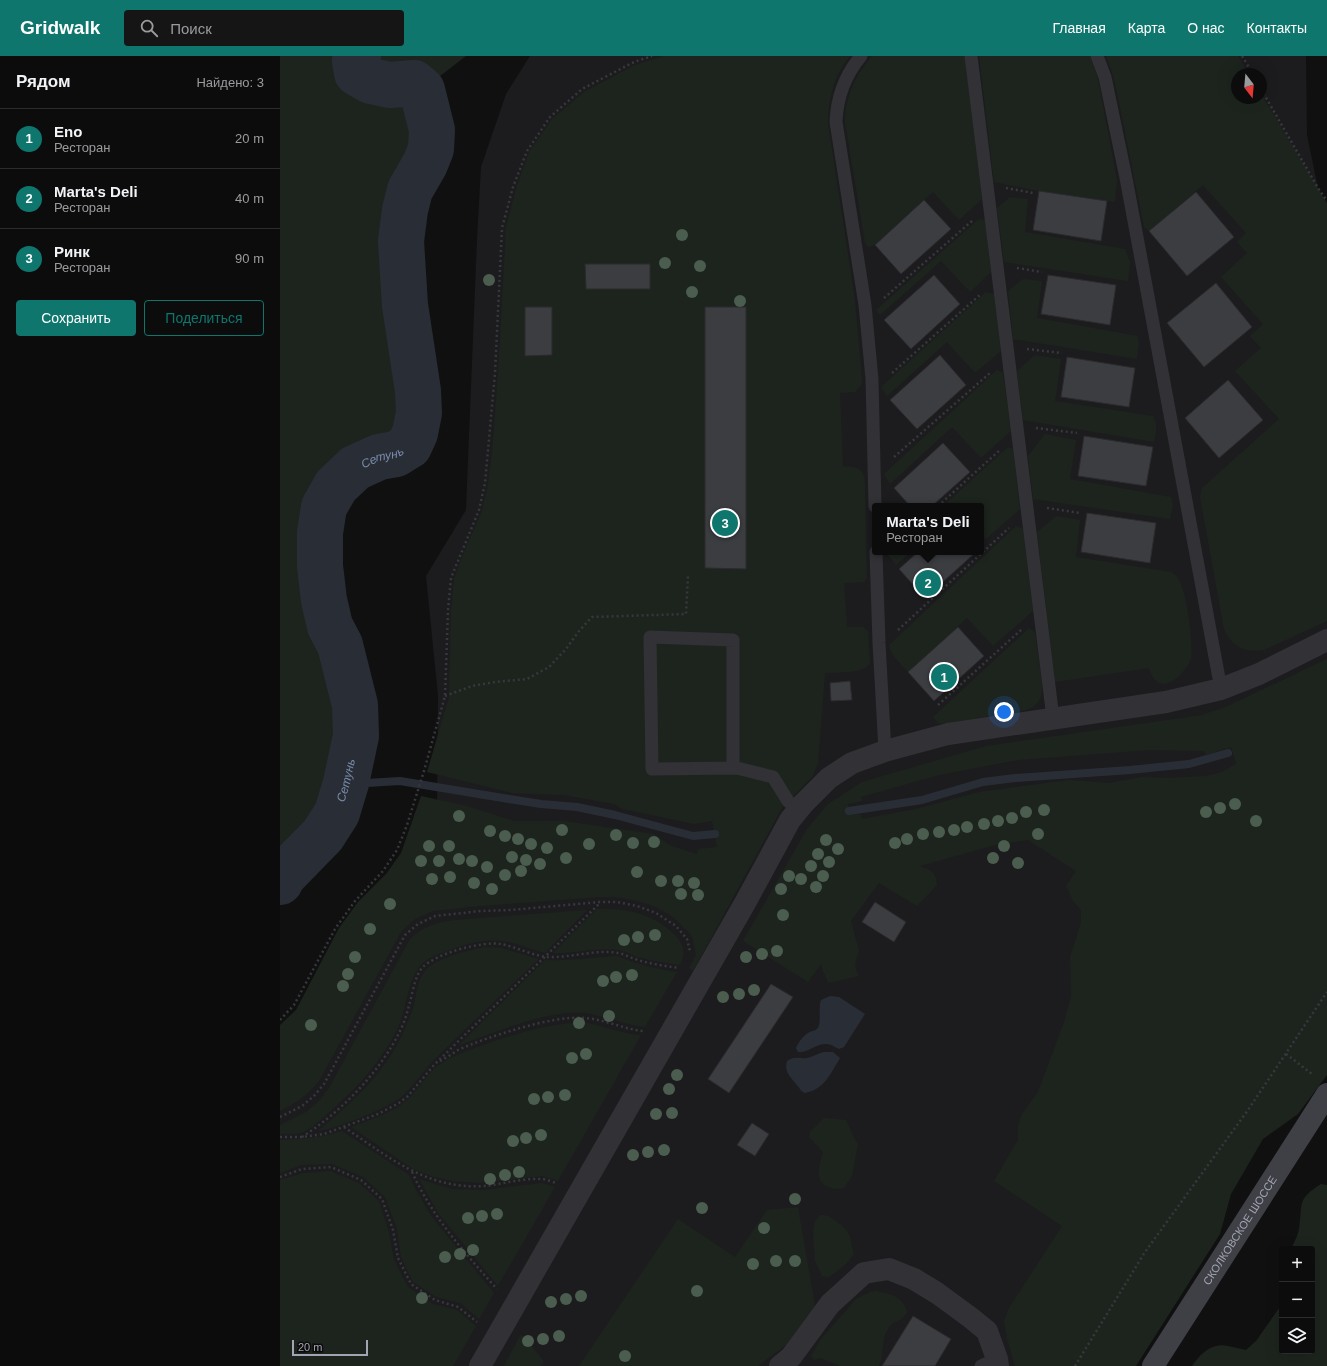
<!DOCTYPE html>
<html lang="ru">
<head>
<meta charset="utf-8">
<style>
	:root { --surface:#0c0c0d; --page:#151516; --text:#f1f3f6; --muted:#9a9b9d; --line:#2c2c2e; --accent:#0f766e }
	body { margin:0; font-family:Arial,sans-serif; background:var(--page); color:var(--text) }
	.controls { position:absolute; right:12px; bottom:12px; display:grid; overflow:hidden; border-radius:4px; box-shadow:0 4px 16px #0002 }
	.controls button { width:36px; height:36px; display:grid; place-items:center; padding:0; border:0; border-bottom:1px solid var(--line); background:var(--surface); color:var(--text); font:20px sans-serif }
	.compass { position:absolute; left:951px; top:12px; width:36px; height:36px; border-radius:50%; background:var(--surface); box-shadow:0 4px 16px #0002; rotate:164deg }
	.scale { position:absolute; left:12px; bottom:10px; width:76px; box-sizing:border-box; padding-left:4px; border:2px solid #a2a4b1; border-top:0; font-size:11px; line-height:14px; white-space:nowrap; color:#a2a4b1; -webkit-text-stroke:3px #0b0b0c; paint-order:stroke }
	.you { position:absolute; left:724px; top:656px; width:14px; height:14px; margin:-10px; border:3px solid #fff; border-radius:50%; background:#1a73e8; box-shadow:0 0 0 6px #1a73e833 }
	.badge { display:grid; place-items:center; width:26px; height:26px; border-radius:50%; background:var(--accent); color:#fff; font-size:13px; font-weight:700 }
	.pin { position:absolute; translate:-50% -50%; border:2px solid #fff; box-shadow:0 1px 4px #0006 }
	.popup { position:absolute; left:592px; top:447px; width:112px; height:52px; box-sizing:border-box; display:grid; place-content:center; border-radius:4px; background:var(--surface); filter:drop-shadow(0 1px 3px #0005); font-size:13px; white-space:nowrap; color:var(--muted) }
	.popup b { font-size:15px; color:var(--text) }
	.popup::after { content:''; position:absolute; left:50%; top:100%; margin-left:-8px; border:8px solid transparent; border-top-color:var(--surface) }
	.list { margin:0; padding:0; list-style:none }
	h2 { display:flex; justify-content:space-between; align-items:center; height:52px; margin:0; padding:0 16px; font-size:17px }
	h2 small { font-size:13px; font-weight:400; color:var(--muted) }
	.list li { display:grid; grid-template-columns:26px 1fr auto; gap:12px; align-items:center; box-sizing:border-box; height:60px; padding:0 16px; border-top:1px solid var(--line) }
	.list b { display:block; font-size:15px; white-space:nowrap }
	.list p { margin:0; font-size:13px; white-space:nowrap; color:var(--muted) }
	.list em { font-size:13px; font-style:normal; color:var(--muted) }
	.actions { display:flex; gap:8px; padding:12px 16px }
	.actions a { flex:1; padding:9px 0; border:1px solid var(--accent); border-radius:4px; text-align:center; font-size:14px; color:var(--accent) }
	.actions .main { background:var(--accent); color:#fff }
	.icon { flex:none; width:22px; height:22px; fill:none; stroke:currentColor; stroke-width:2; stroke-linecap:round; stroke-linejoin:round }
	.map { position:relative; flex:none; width:1047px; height:1310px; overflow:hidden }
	header { display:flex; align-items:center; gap:24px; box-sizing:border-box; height:56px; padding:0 20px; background:var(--accent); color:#fff }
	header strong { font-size:19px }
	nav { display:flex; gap:22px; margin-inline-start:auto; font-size:14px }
	.search { width:280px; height:36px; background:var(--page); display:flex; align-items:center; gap:10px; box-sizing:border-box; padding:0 14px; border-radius:4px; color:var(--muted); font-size:15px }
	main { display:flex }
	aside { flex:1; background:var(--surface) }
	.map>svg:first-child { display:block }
	.built { fill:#1c1c1e; fill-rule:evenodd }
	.green { fill:#1d241e; fill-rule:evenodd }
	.water { fill:#292e36 }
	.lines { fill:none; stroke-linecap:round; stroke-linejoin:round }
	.stream { stroke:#292e36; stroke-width:8 }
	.river { stroke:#292e36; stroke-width:46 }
	.building { fill:#3c3d41; stroke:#2b2a2d }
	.path { stroke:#37383d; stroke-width:2.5; stroke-dasharray:2 3; stroke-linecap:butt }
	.lane { stroke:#313136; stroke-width:13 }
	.street { stroke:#313136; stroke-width:22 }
	.secondary { stroke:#3f4046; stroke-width:22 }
	.tree { fill:#4a5d4f }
	.labels { text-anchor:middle; stroke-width:4; stroke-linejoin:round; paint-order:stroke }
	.street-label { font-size:11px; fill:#a2a4b1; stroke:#0b0b0c }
	.water-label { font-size:12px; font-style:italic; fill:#7a8cab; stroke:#0b0b0c }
</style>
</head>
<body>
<header>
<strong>Gridwalk</strong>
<div class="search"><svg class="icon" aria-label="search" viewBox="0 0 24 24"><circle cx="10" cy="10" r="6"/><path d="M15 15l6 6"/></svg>Поиск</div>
<nav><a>Главная</a><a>Карта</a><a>О нас</a><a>Контакты</a></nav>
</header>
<main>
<aside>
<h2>Рядом<small>Найдено: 3</small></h2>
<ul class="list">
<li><span class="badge">1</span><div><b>Eno</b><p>Ресторан</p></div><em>20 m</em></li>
<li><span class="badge">2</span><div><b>Marta's Deli</b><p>Ресторан</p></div><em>40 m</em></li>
<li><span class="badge">3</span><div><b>Ринк</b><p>Ресторан</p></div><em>90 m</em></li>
</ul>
<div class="actions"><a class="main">Сохранить</a><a>Поделиться</a></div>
</aside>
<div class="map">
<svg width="1047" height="1310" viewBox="0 0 1047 1310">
	<rect width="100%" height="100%" fill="#101011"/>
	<!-- built -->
	<path class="built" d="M250 0H1026L1027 79 1038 132 1047 189V906L782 1310H0V978L157 750 158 640 146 520 186 454 197 183 201 111 226 38ZM957 18H981V42H957ZM595 450H701V496H595Z"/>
	<!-- green -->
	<path class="green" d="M0 0H186L142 34 152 74 151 93 145 108 130 134 125 154 121 185 125 249 138 335 139 357 135 377 129 390 116 398 99 401 75 412 56 430 44 451 40 477V510L44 544 50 570 60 589 75 649 76 680 66 727 57 757 43 779 2 821 0 826Z
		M384 0H570C554 19 548 43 548 67L575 244 582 325 581 329 575 336 560 337 563 410C576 412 584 410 585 427L587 521 584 526 564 527 567 571H583L588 575 590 607C585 618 556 616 545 617L538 707 533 720 502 752 413 915 409 912 416 899C415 894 414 887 412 881 410 878 407 874 404 872 383 847 350 841 320 841L201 850 153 855 135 863 121 876 39 1025C27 1040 17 1046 0 1055V969L16 954 59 872 78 846 106 818 121 797 141 740 187 750 234 765H284L374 778 389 789 417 798 418 793 437 791 432 765 414 768 342 753 334 748 284 739 232 737 147 716 169 641 171 555 174 523 184 496 202 455 208 428 212 397 218 317 226 172 236 133 249 96 272 63 304 36 355 9Z
		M592 0H685L702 143 679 164 653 136 593 190 589 191 585 187 565 66C565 40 576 19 592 0Z
		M699 0H810L818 23 837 124 835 146 759 135 714 126Z
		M826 0H958L969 18H957V42H981V38L1047 147V565L984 594C965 597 952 591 944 573L920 441 922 432 999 363 955 315 981 292 970 280 983 268 941 221 967 197 957 186 966 177 923 129 869 175 864 171 837 36 833 19Z
		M730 141 748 143 745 176 845 193 850 206 848 224 847 225 724 206 717 152Z
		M699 163 705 164 711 216 690 236 661 205 600 259 596 254Z
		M743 223 762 225 757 262 858 280 859 288 857 303 733 283 728 235Z
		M706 236 714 238 721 295 695 317 667 286 607 340 601 331Z
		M755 299 781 303 775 345 873 360C878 369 876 376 874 386L743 364 737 315Z
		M717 314 723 317 731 375 701 402 672 371 610 428 604 418Z
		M765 378 796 384 790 423 891 441 893 449 890 463 753 443 748 400Z
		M728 391 733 393 740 453 706 483 701 477V450H663Z
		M776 460 800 464 796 501 891 516C893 518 897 519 898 522 906 531 914 590 911 603 907 613 892 632 879 627 873 624 871 617 869 612L775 626 757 476Z
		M736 470 743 473 753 555 713 590 687 562 628 616C621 608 610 599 609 589Z
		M612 496H631L616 509 608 499Z
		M749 572 755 576 762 628C762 640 760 649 747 654L662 668 658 667 653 661Z
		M1047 603V1019L1018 1058 983 1083 951 1138 940 1178 856 1310H735L727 1282 724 1265 729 1252 782 1170 714 1125 738 1084V1070L742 1058 758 1036 784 966 791 941 790 901 801 867V854L793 845 786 830 796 815 748 784 719 788 640 810C651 815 656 815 657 829L637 850 599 827 571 865 579 895 575 908 576 914 579 920 548 927C546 920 542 915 541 908L528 926 463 885 527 773 548 748 582 726 706 690 922 659 948 650ZM951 691 956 708 942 716 926 720 888 722 862 721 829 727 789 724 699 736 636 753 582 763 580 758 569 759 568 748 582 745 581 741 659 719 738 704 870 694 924 695 926 699Z
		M317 853C330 853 344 853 357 857 373 861 408 880 403 900 403 903 401 906 400 909 386 907 371 905 358 901 351 899 344 894 337 894 316 891 294 898 273 897Z
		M307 854 265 897C251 893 235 886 221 885 201 883 183 889 165 896 156 899 145 903 139 911 127 928 126 955 117 974 102 1003 81 1028 57 1049 49 1056 30 1075 21 1077 15 1079 7 1077 0 1078V1069L26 1056 39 1045 49 1032 130 883C146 869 154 867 175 864Z
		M204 891 221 892 259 903C223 937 187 971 152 1006 142 1017 129 1037 117 1044 102 1054 56 1073 38 1075 72 1047 106 1016 124 975 127 968 130 960 133 953 136 941 137 925 145 915 157 901 188 895 204 891Z
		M337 900C357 908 376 913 397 916L365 971C345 969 326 960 305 957 271 953 211 977 178 990L265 904C289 905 313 901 337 900Z
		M304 966 350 978 361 979 278 1125 263 1120 203 1127 173 1125 154 1121 133 1113 71 1071C89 1064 116 1056 130 1041 139 1032 146 1020 156 1011 167 1002 182 997 195 992 230 979 266 968 304 966Z
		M544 1062 566 1064 574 1082 578 1088 572 1120 564 1132C555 1134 540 1132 539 1119 538 1113 541 1104 543 1097L539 1091 529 1082 530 1076Z
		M62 1075 129 1119 136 1134 152 1161 214 1237 199 1263 180 1247 156 1241 133 1226 121 1201 117 1173 105 1141 83 1121 52 1108 21 1109 0 1117V1084C23 1083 40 1082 62 1075Z
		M50 1115 79 1127 99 1145 109 1176 114 1204 128 1231 153 1248 177 1254 196 1270 173 1310H0V1124L23 1117Z
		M139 1123 172 1133 203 1134 262 1127 275 1131 218 1230 158 1157Z
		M1041 1128 1047 1129V1310H912C921 1297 932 1286 948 1290 954 1291 960 1293 966 1294L976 1285 1002 1248V1295H1032V1193H1011C1014 1187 1018 1179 1019 1173 1023 1147 1016 1144 1041 1128Z
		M518 1151 535 1250 507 1288 478 1310H299L398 1163 455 1201 487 1154Z
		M540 1159C547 1159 549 1160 554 1164 572 1175 569 1179 574 1198L566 1208 549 1221 542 1220 535 1205 533 1177 535 1165Z
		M597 1235C612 1239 622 1239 627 1256 621 1267 616 1263 610 1270 600 1281 605 1298 599 1310H560L540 1302 535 1304 531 1300 541 1283 576 1243 590 1236Z
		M241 1278 264 1305 261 1310H224Z"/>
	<!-- water -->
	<path class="water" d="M550 940 559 941 585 958 564 991 559 993C555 991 551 988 547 988 536 987 529 997 518 996L516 992C518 987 523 980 528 977 531 975 535 975 537 973 542 968 538 952 541 944Z
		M544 996H553L560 1002C550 1018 545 1033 525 1037 520 1035 520 1032 516 1028 510 1020 504 1016 507 1005 514 1000 519 1003 527 1002 533 1001 538 997 544 996Z"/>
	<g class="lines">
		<!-- stream -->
		<path class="stream" d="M66 727H87L120 725 229 743 261 748 297 751 335 759 413 780 435 778
			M569 755 642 744 703 726 735 722 850 714 909 708 948 697"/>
		<!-- river -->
		<path class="river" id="s1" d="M0 826 2 821 43 779 57 757 66 727 76 680 75 649 60 589 50 570 44 544 40 510V477L44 451 56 430 75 412 99 401 116 398 129 390 135 377 139 357 138 335 125 249 121 185 125 154 130 134 145 108 151 93 152 74 142 34 134 27 110 29 91 25 77 17 75 5 78 0"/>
	</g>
	<!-- building -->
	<path class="building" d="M759 135 827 145 821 185 753 174Z
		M916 136 954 181 907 220 869 175Z
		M644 144 671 173 621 218 595 189Z
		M305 208H370V233H306Z
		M654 219 680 248 631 293 604 264Z
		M768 219 836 229 830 269 761 258Z
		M936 227 972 271 924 311 887 267Z
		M245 251H272V299L245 300Z
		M425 251H466V513L425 512Z
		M660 299 686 329 637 373 610 344Z
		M787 301 855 312 849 351 781 341Z
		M948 324 983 364 939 402 905 362Z
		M804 380 873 391 866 430 798 420Z
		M663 387 690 416 652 450H630L614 432Z
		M807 457 876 467 870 507 801 496Z
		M638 496H694L695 497 645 542 619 513Z
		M678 571 704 600 654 645 628 616Z
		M570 625 572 644 551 645 550 627Z
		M595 846 626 866 614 886 582 866Z
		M491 928 513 941 449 1037 428 1023Z
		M472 1067 489 1078 475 1100 457 1089Z
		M633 1260 671 1283 655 1310H602Z"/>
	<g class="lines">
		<!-- path -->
		<path class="path" d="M962 0 973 18
			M981 33 1038 132 1047 145
			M726 132 753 137
			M737 212 762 216
			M604 242 692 165
			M747 293 782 297
			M612 317 701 238
			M756 372 797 377
			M614 401 710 317
			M658 450 720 394
			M767 452 800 457
			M618 574 729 472
			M165 640 192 630 215 626 247 623 269 611 286 593 299 575 312 561 406 558 408 519
			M658 649 742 573
			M0 964 14 949 55 873 75 845 103 815 117 794 127 769 144 715 165 640 168 554 171 522 199 454 205 427 215 317 222 172 233 131 247 95 270 61 302 33 354 6 372 0
			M1006 998 1032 1018
			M160 1005C166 1002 172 998 178 994 207 981 273 959 304 962 324 963 343 973 363 975
			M0 1061 22 1050 34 1040 44 1028 125 879 138 868 155 860 201 855 231 854 320 846H337L357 850 376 857 396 870 407 883 410 895
			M64 1071C108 1101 148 1134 204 1130 223 1128 243 1122 262 1123 266 1123 272 1126 276 1127
			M0 1081H22L44 1078 98 1058 119 1047 128 1040 154 1009 320 847
			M22 1081C61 1056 100 1016 120 975 124 967 127 958 129 949 133 937 134 922 142 912 156 897 202 885 221 888 237 891 253 900 268 901 291 902 316 893 338 897 344 898 351 902 358 904 371 908 385 910 399 912
			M132 1116C153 1162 184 1196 217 1233
			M0 1121 22 1113 51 1111 81 1124 102 1143 113 1174 118 1202 131 1228 155 1244 178 1251 197 1266
			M795 1310 865 1196 968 1054 1047 936"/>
		<!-- lane -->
		<path class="lane" d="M581 0C565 19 557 41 556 66L585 249 592 323 595 450
			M691 0 773 662
			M817 0 825 21 846 122 941 633
			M596 496 599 587 605 695
			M453 712V584L370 581 372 713 457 712 493 721 508 745 517 754
			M701 1310 717 1303"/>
		<!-- street -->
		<path class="street" d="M200 1310 465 847 510 764 523 748 549 722 572 707 605 695 668 678 886 646 941 633 979 618 1047 584
			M500 1310 511 1301 550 1248 584 1217 609 1213 634 1223 657 1237 691 1262 707 1275 717 1303 718 1310"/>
		<!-- secondary -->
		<path class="secondary" id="s2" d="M873 1310 1047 1038"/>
	</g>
	<!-- trees -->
	<g class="tree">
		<circle cx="402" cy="179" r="6"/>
		<circle cx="385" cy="207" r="6"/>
		<circle cx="420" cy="210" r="6"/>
		<circle cx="209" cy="224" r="6"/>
		<circle cx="412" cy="236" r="6"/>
		<circle cx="460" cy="245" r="6"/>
		<circle cx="955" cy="748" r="6"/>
		<circle cx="940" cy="752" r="6"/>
		<circle cx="764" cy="754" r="6"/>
		<circle cx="746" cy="756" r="6"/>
		<circle cx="926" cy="756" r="6"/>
		<circle cx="179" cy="760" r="6"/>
		<circle cx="732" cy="762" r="6"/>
		<circle cx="718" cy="765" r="6"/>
		<circle cx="976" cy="765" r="6"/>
		<circle cx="704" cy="768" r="6"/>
		<circle cx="687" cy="771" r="6"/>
		<circle cx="282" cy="774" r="6"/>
		<circle cx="674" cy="774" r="6"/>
		<circle cx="210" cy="775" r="6"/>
		<circle cx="659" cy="776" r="6"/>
		<circle cx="643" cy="778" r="6"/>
		<circle cx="758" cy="778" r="6"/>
		<circle cx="336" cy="779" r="6"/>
		<circle cx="225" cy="780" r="6"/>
		<circle cx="238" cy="783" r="6"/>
		<circle cx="627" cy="783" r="6"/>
		<circle cx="546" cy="784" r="6"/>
		<circle cx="374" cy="786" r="6"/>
		<circle cx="353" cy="787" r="6"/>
		<circle cx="615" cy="787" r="6"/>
		<circle cx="251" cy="788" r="6"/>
		<circle cx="309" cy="788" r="6"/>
		<circle cx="149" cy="790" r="6"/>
		<circle cx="169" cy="790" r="6"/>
		<circle cx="724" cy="790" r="6"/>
		<circle cx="267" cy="792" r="6"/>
		<circle cx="558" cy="793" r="6"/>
		<circle cx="538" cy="798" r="6"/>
		<circle cx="232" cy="801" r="6"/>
		<circle cx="286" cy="802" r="6"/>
		<circle cx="713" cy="802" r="6"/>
		<circle cx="179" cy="803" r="6"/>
		<circle cx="246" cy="804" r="6"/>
		<circle cx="141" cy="805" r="6"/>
		<circle cx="159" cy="805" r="6"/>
		<circle cx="192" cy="805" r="6"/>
		<circle cx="549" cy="806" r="6"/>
		<circle cx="738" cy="807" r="6"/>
		<circle cx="260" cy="808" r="6"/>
		<circle cx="531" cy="810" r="6"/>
		<circle cx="207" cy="811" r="6"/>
		<circle cx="241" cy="815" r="6"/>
		<circle cx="357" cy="816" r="6"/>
		<circle cx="225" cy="819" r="6"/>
		<circle cx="509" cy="820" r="6"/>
		<circle cx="543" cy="820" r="6"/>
		<circle cx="170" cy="821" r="6"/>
		<circle cx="152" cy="823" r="6"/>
		<circle cx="521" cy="823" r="6"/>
		<circle cx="381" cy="825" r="6"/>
		<circle cx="398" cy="825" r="6"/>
		<circle cx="194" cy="827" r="6"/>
		<circle cx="414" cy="827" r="6"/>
		<circle cx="536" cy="831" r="6"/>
		<circle cx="212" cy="833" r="6"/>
		<circle cx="501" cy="833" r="6"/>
		<circle cx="401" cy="838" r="6"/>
		<circle cx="418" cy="839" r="6"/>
		<circle cx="110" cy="848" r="6"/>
		<circle cx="503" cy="859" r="6"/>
		<circle cx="90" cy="873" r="6"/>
		<circle cx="375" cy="879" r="6"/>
		<circle cx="358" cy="881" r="6"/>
		<circle cx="344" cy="884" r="6"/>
		<circle cx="497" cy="895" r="6"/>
		<circle cx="482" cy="898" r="6"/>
		<circle cx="75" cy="901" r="6"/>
		<circle cx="466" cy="901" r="6"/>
		<circle cx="68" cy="918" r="6"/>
		<circle cx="352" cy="919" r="6"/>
		<circle cx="336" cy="921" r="6"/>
		<circle cx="323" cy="925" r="6"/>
		<circle cx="63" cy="930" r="6"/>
		<circle cx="474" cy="934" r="6"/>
		<circle cx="459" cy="938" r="6"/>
		<circle cx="443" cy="941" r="6"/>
		<circle cx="329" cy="960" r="6"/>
		<circle cx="299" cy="967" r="6"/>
		<circle cx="31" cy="969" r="6"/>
		<circle cx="306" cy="998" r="6"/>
		<circle cx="292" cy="1002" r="6"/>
		<circle cx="397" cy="1019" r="6"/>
		<circle cx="389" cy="1033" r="6"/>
		<circle cx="285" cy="1039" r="6"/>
		<circle cx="268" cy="1041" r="6"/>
		<circle cx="254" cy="1043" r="6"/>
		<circle cx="392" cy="1057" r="6"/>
		<circle cx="376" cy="1058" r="6"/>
		<circle cx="261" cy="1079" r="6"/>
		<circle cx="246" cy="1082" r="6"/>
		<circle cx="233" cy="1085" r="6"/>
		<circle cx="384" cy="1094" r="6"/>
		<circle cx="368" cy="1096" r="6"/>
		<circle cx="353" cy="1099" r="6"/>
		<circle cx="239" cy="1116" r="6"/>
		<circle cx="225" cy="1119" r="6"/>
		<circle cx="210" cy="1123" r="6"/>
		<circle cx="515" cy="1143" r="6"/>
		<circle cx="422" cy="1152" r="6"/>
		<circle cx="217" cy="1158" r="6"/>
		<circle cx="202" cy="1160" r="6"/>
		<circle cx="188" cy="1162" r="6"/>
		<circle cx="484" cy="1172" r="6"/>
		<circle cx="193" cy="1194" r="6"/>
		<circle cx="180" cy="1198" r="6"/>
		<circle cx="165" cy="1201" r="6"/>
		<circle cx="496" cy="1205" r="6"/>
		<circle cx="515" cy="1205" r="6"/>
		<circle cx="473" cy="1208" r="6"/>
		<circle cx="417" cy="1235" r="6"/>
		<circle cx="301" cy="1240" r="6"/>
		<circle cx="142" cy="1242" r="6"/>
		<circle cx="286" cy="1243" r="6"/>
		<circle cx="271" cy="1246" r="6"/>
		<circle cx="279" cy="1280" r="6"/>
		<circle cx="263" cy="1283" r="6"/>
		<circle cx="248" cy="1285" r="6"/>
		<circle cx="345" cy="1300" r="6"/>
	</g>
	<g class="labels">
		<!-- street labels -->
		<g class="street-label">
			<text dy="4" stroke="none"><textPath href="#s2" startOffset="161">СКОЛКОВСКОЕ ШОССЕ</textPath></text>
		</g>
		<!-- water labels -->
		<g class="water-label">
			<text dy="4" stroke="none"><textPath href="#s1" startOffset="484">Сетунь</textPath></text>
			<text dy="4" stroke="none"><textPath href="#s1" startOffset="124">Сетунь</textPath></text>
		</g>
	</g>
</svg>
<div class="controls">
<button>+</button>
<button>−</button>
<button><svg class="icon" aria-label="layers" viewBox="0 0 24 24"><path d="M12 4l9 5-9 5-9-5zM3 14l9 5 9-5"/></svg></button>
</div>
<svg class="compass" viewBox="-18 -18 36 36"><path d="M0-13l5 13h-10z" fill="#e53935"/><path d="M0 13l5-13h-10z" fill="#9a9b9d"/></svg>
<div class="scale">20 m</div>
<div class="you"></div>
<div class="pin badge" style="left:664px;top:621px">1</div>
<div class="pin badge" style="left:648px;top:527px">2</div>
<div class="popup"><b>Marta's Deli</b>Ресторан</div>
<div class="pin badge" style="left:445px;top:467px">3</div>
</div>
</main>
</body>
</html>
